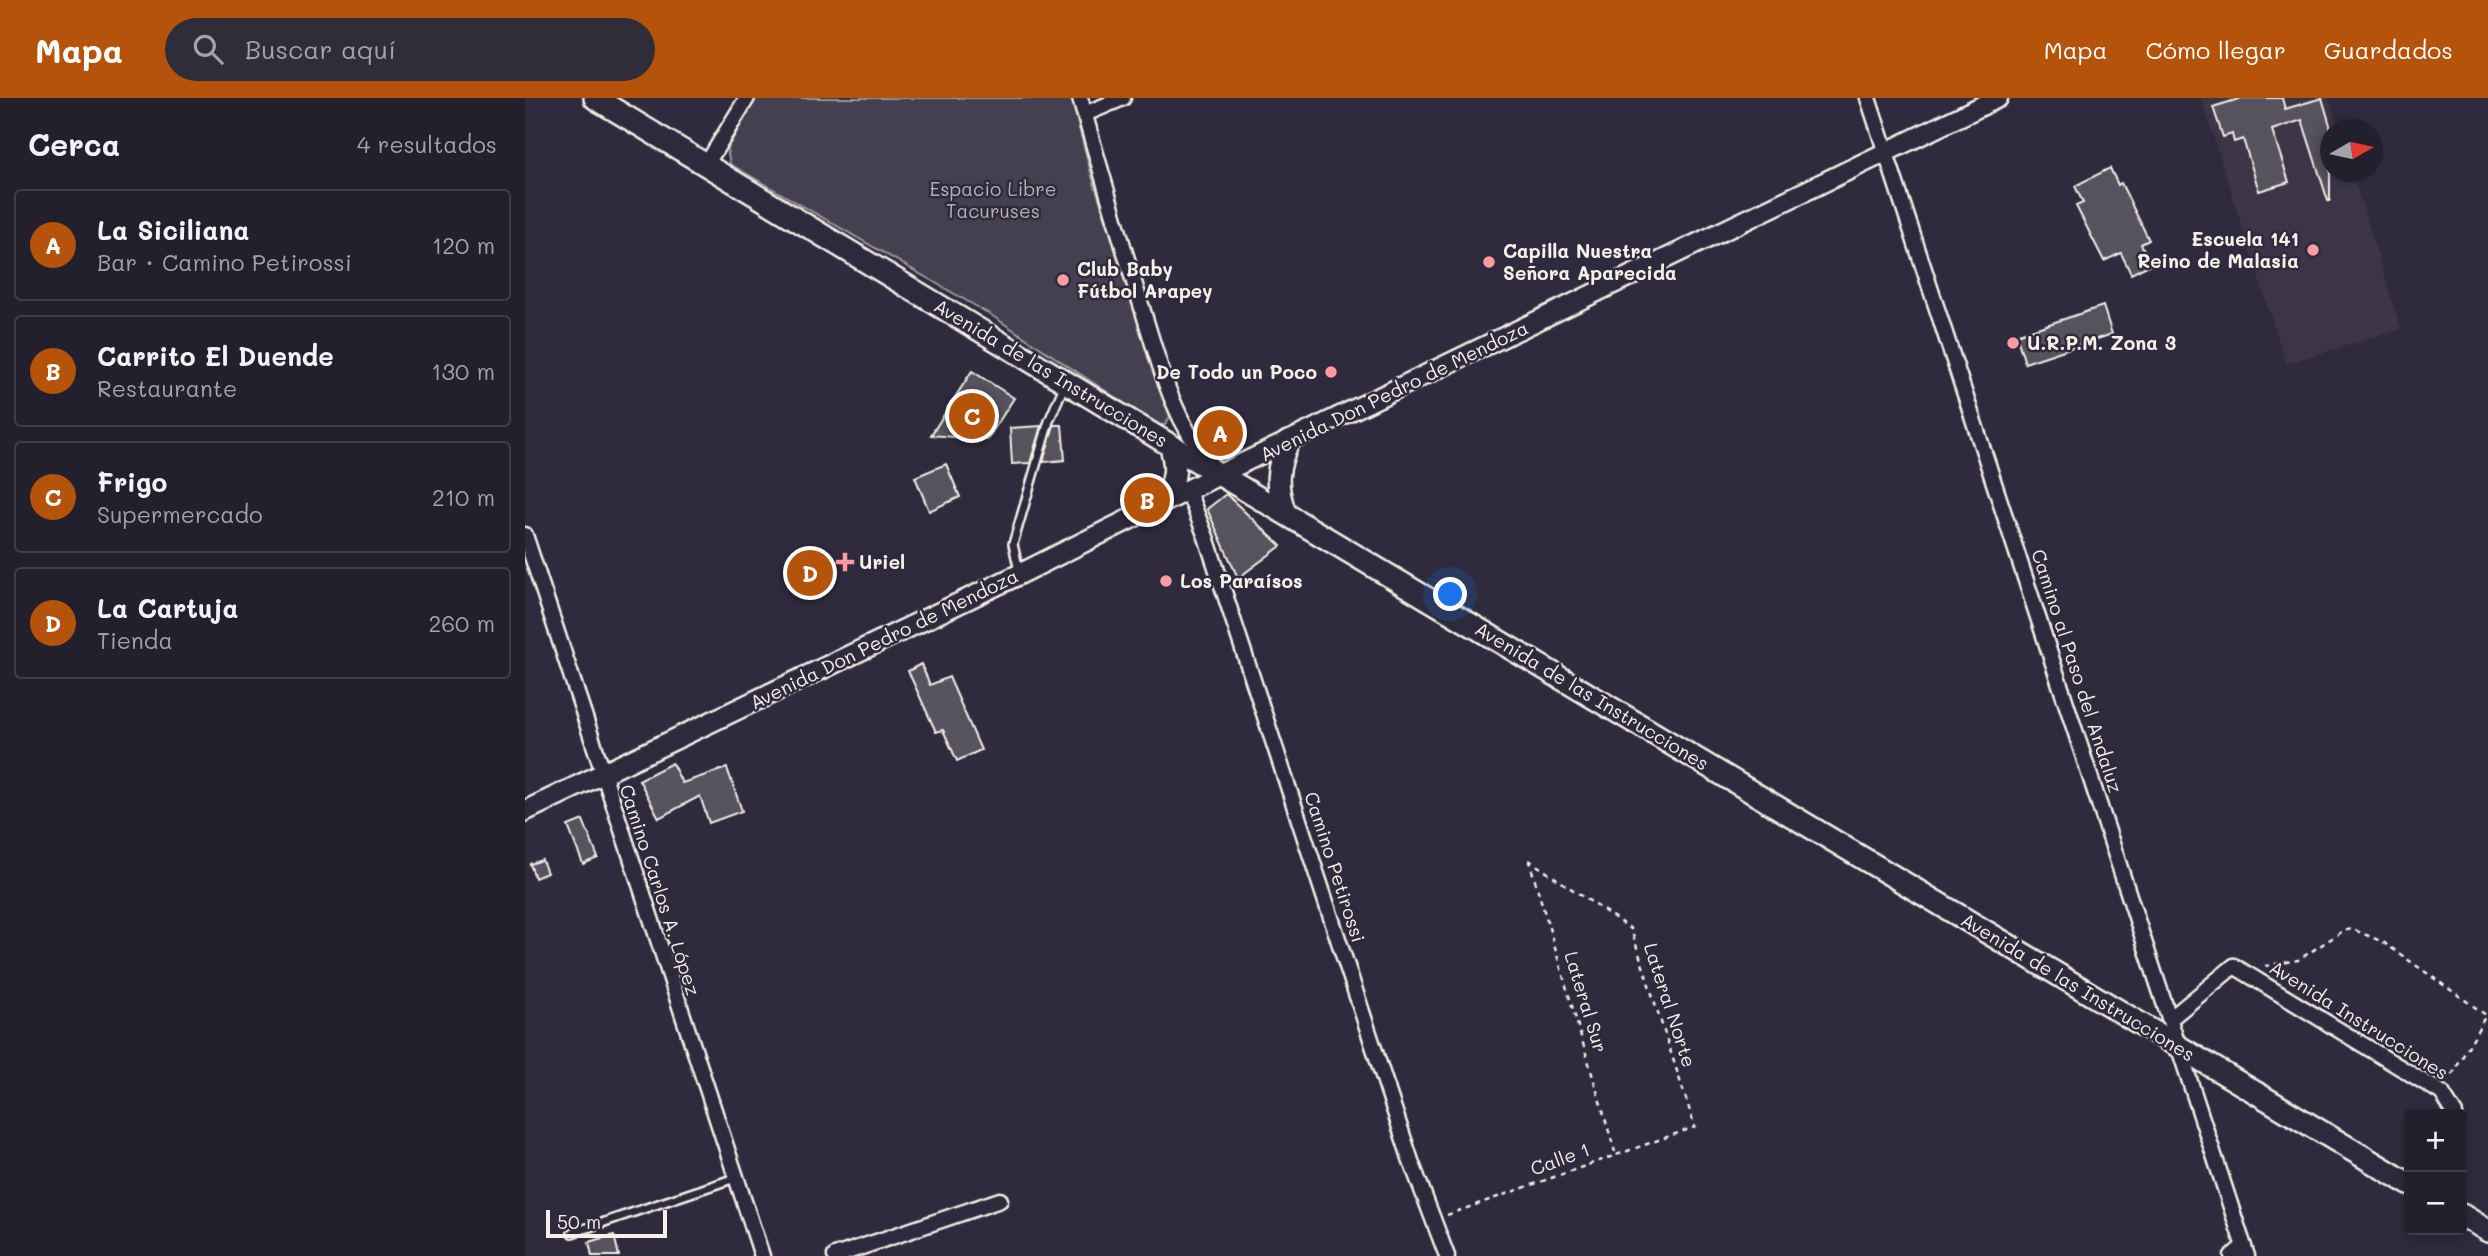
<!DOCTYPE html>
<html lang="es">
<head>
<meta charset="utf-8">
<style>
	:root { --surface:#23202e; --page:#2f2d3a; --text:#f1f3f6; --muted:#a3a3aa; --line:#403e4a; --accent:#b45309 }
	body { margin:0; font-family:Mali,sans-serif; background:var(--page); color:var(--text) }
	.controls { position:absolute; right:21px; bottom:21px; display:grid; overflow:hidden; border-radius:7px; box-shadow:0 4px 10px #0003 }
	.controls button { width:63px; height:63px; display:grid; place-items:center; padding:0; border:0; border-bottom:2px solid var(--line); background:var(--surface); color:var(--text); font:35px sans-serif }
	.compass { position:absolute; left:1795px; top:21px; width:63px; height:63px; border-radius:50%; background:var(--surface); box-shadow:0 4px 10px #0003; rotate:81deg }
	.scale { position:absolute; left:21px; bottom:18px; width:121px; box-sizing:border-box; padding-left:7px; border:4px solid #f4f1e8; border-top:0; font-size:19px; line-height:24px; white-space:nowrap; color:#f4f1e8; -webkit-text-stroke:5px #2f2a3d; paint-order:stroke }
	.you { position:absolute; left:926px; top:497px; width:24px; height:24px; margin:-18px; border:5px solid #fff; border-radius:50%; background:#1a73e8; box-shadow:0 0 0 10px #1a73e833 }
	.badge { display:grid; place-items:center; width:46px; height:46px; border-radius:50%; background:var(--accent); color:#fff; font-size:23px; font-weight:700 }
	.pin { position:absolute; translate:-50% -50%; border:4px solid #fff; box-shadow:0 2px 7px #0006 }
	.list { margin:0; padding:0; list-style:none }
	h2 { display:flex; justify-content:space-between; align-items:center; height:91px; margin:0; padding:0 28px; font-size:30px }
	h2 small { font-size:23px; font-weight:400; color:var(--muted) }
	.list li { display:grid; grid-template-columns:46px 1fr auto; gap:21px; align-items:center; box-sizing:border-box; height:112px; margin:0 14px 14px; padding:0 14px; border:2px solid var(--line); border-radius:7px }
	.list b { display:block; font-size:26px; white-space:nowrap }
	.list p { margin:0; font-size:23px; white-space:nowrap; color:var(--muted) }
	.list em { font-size:23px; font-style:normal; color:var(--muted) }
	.icon { flex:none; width:38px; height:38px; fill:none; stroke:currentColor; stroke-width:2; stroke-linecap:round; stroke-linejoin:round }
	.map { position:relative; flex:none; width:1963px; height:1158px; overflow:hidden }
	header { display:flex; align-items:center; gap:42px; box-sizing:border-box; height:98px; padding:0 35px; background:var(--accent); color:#fff }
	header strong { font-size:33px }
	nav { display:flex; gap:38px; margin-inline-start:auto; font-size:24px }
	.search { width:490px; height:63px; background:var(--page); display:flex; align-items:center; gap:18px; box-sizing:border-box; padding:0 24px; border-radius:38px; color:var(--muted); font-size:26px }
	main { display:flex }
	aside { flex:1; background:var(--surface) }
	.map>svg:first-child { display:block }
	.built { fill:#3b3647 }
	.green { fill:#454050; stroke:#9c989c; stroke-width:2 }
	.building { fill:#56525f; stroke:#f4f1e8; stroke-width:2 }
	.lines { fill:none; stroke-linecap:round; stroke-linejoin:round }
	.service-casing { stroke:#f4f1e8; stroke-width:12 }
	.minor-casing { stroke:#f4f1e8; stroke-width:19 }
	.tertiary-casing { stroke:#f4f1e8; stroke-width:23 }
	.secondary-casing { stroke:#f4f1e8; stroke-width:24 }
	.primary-casing { stroke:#f4f1e8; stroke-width:26 }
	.path { stroke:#f4f1e8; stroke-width:2.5; stroke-dasharray:5 5; stroke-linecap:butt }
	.service { stroke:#2f2a3d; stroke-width:7 }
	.minor { stroke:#2f2a3d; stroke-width:14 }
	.tertiary { stroke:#2f2a3d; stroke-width:18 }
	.secondary { stroke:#2f2a3d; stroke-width:19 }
	.primary { stroke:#2f2a3d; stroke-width:21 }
	.poi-dot { fill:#ff9aa2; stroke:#2f2a3d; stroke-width:2.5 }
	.labels { text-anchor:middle; stroke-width:5; stroke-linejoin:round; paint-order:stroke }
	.park-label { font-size:19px; fill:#b7b3b3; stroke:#2f2a3d }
	.poi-label { font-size:19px; font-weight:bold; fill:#f4f1e8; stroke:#2f2a3d; text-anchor:start }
	.street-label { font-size:19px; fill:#f4f1e8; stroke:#2f2a3d }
</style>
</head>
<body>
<header>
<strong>Mapa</strong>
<div class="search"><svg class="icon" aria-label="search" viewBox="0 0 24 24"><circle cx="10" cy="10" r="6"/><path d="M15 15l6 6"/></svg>Buscar aquí</div>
<nav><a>Mapa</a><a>Cómo llegar</a><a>Guardados</a></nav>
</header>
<main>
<aside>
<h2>Cerca<small>4 resultados</small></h2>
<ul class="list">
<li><span class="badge">A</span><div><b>La Siciliana</b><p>Bar · Camino Petirossi</p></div><em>120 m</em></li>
<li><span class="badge">B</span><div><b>Carrito El Duende</b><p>Restaurante</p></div><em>130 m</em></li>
<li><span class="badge">C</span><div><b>Frigo</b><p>Supermercado</p></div><em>210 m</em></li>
<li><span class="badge">D</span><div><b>La Cartuja</b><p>Tienda</p></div><em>260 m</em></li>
</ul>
</aside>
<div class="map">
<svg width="1963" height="1158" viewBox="0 0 1963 1158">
	<rect width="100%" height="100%" fill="#2f2a3d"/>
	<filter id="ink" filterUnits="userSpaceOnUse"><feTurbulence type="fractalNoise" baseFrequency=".0143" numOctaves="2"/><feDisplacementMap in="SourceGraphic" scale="14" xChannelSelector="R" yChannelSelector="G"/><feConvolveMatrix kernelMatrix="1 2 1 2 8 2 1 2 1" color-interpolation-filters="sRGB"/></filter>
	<g filter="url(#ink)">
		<!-- built -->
		<path class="built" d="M1676 0H1804L1814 31 1806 32V74H1827L1876 231 1761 266Z"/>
		<!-- green -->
		<path class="green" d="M231 0H546L566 75 645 319 640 327H632L466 217 205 66 202 51Z"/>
		<!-- building -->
		<path class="building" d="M1717 0H1757L1760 11 1797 0 1805 27V103H1803L1777 22 1747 32 1764 84 1734 93 1718 41 1709 44 1707 36 1698 39 1688 9Z
			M1585 70 1593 87 1596 85 1624 142 1616 146 1626 166 1606 176 1596 155 1579 163 1551 108 1558 105 1550 88Z
			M1578 208 1587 236 1500 265 1491 237Z
			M447 273 489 300 462 342 406 337Z
			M529 327H537L540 362 518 364Z
			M516 328 505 365 487 366 485 330Z
			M421 366 435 399 404 413 390 379Z
			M701 396 756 448 713 480 682 411Z
			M396 566 405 587 424 579 456 652 432 663 418 632 411 634 383 573Z
			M147 665 157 685 202 670 217 713 184 725 175 698 134 720 114 682Z
			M58 722 73 760 58 766 43 728Z
			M17 762 22 775 10 780 5 766Z
			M89 1137 94 1158H67L64 1144Z"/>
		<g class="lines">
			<defs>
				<path id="service" d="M494 473 488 446 524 323 539 288
					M47 1135 210 1080"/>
				<path id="minor" d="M555 0C575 70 595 140 617 210 634 264 647 321 685 365
					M1343 0 1722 1158
					M560 16 598 0
					M181 67 222 0
					M662 391 681 439 886 1063 922 1158
					M0 437 237 1158
					M1645 921 1709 868 1917 995 1930 1016
					M310 1158 475 1102
					M1707 1158 1719 1148"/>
				<path id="tertiary" d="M695 376 1473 0"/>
				<path id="secondary" d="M0 713 495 476 695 376"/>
				<path id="primary" d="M70 0 645 347 1884 1086
					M640 402C650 383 653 369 645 347
					M760 415C750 388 751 371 763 344
					M1937 1117 1963 1133"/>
			</defs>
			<!-- service casing -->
			<use href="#service" class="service-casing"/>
			<!-- minor casing -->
			<use href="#minor" class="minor-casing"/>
			<!-- tertiary casing -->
			<use href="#tertiary" class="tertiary-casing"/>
			<!-- secondary casing -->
			<use href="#secondary" class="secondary-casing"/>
			<!-- primary casing -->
			<use href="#primary" class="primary-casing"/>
			<!-- path -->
			<path class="path" d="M1004 762 1090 1054
				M1740 868 1773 862 1818 833 1827 831 1858 844 1961 917 1925 981
				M922 1117 1170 1029 1106 831 1004 762"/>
			<!-- service -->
			<use href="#service" class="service"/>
			<!-- minor -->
			<use href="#minor" class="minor"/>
			<!-- tertiary -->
			<use href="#tertiary" class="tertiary"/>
			<!-- secondary -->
			<use href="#secondary" class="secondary"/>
			<!-- primary -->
			<use href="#primary" class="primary"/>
		</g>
	</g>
	<!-- markers -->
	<g class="poi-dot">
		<circle cx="1788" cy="152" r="7"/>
		<circle cx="964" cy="164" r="7"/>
		<circle cx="538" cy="182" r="7"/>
		<circle cx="1488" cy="245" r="7"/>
		<circle cx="806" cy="274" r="7"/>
		<path d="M316.5 453.5h7v7h7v7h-7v7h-7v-7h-7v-7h7z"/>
		<circle cx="641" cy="483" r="7"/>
	</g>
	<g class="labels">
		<!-- park labels -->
		<g class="park-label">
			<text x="468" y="98">Espacio Libre<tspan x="468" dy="22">Tacuruses</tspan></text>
		</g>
		<!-- poi labels -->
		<g class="poi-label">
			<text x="1774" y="148" text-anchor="end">Escuela 141<tspan x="1774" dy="22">Reino de Malasia</tspan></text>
			<text x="978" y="160">Capilla Nuestra<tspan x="978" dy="22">Señora Aparecida</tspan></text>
			<text x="552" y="178">Club Baby<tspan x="552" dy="22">Fútbol Arapey</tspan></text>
			<text x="1502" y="252">U.R.P.M. Zona 3</text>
			<text x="792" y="281" text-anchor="end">De Todo un Poco</text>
			<text x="334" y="471">Uriel</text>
			<text x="655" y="490">Los Paraísos</text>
		</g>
		<!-- street labels -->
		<g class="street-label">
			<text transform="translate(526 275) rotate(31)" y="7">Avenida de las Instrucciones</text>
			<text transform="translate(869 293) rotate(-26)" y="7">Avenida Don Pedro de Mendoza</text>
			<text transform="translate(359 541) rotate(-26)" y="7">Avenida Don Pedro de Mendoza</text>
			<text transform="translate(1552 573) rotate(72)" y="7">Camino al Paso del Andaluz</text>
			<text transform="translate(1067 598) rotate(31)" y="7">Avenida de las Instrucciones</text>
			<text transform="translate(810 769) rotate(72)" y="7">Camino Petirossi</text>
			<text transform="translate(135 792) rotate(72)" y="7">Camino Carlos A. López</text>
			<text transform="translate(1553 889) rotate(31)" y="7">Avenida de las Instrucciones</text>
			<text transform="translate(1061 904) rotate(73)" y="7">Lateral Sur</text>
			<text transform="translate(1145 907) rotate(72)" y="7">Lateral Norte</text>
			<text transform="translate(1834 922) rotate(32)" y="7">Avenida Instrucciones</text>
			<text transform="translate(1035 1061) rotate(-20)" y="7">Calle 1</text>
		</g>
	</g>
</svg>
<div class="controls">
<button>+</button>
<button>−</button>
</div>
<svg class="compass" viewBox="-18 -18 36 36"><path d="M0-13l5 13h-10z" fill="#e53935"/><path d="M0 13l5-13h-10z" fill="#a3a3aa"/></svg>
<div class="scale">50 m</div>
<div class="you"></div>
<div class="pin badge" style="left:695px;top:335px">A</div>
<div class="pin badge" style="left:622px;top:402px">B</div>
<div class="pin badge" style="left:447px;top:318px">C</div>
<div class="pin badge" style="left:285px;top:475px">D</div>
</div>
</main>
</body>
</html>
